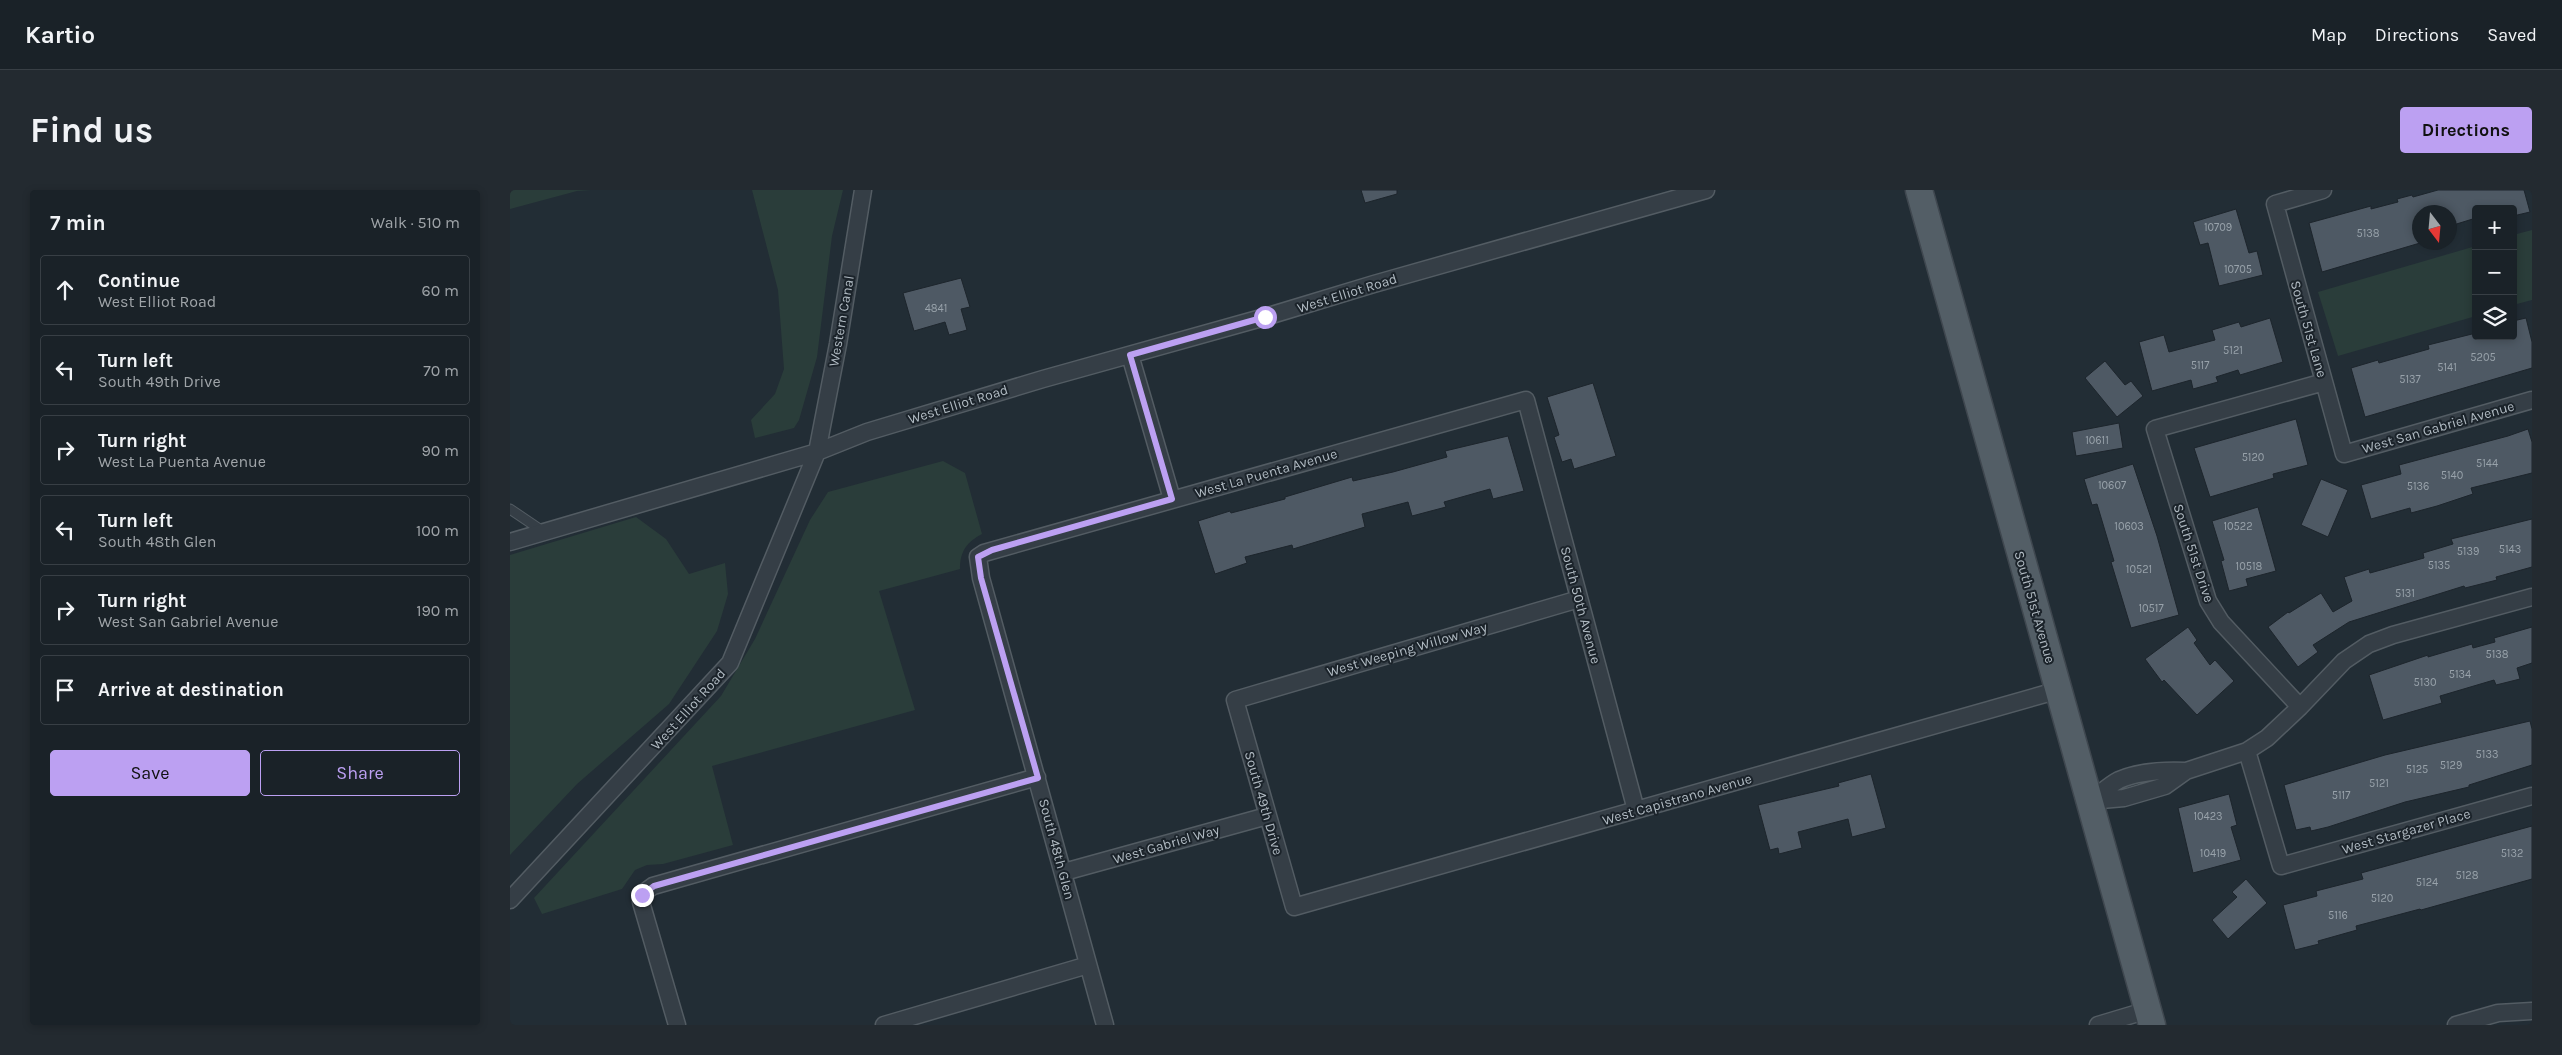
<!DOCTYPE html>
<html lang="en">
<head>
<meta charset="utf-8">
<style>
	:root { --surface:#1a2228; --page:#232a30; --text:#f1f3f6; --muted:#9fa4a8; --line:#383f45; --accent:#bca0f2 }
	body { margin:0; font-family:Karla,sans-serif; background:var(--page); color:var(--text) }
	.controls { position:absolute; right:15px; top:15px; display:grid; overflow:hidden; border-radius:5px; box-shadow:0 2px 8px #0003 }
	.controls button { width:45px; height:45px; display:grid; place-items:center; padding:0; border:0; border-bottom:1px solid var(--line); background:var(--surface); color:var(--text); font:25px sans-serif }
	.compass { position:absolute; left:1902px; top:15px; width:45px; height:45px; border-radius:50%; background:var(--surface); box-shadow:0 2px 8px #0003; rotate:164deg }
	.stop { position:absolute; width:15px; height:15px; margin:-11px; border:4px solid #bca0f2; border-radius:50%; background:#fff }
	.stop.end { background:#bca0f2; border-color:#fff; box-shadow:0 1px 5px #0008 }
	.list { margin:0; padding:0; list-style:none }
	h2 { display:flex; justify-content:space-between; align-items:center; height:65px; margin:0; padding:0 20px; font-size:21px }
	h2 small { font-size:16px; font-weight:400; color:var(--muted) }
	.list li { display:grid; grid-template-columns:32px 1fr auto; gap:15px; align-items:center; box-sizing:border-box; height:70px; margin:0 10px 10px; padding:0 10px; border:1px solid var(--line); border-radius:5px }
	.list b { display:block; font-size:19px; white-space:nowrap }
	.list p { margin:0; font-size:16px; white-space:nowrap; color:var(--muted) }
	.list em { font-size:16px; font-style:normal; color:var(--muted) }
	.actions { display:flex; gap:10px; padding:15px 20px }
	.actions a { flex:1; padding:11px 0; border:1px solid var(--accent); border-radius:5px; text-align:center; font-size:18px; color:var(--accent) }
	.actions .main { background:var(--accent); color:#111 }
	.icon { flex:none; width:28px; height:28px; fill:none; stroke:currentColor; stroke-width:2; stroke-linecap:round; stroke-linejoin:round }
	.map { position:relative; flex:none; width:2022px; height:835px; overflow:hidden; border-radius:5px }
	header { display:flex; align-items:center; gap:30px; box-sizing:border-box; height:70px; padding:0 25px; background:var(--surface); border-bottom:1px solid var(--line) }
	header strong { font-size:24px }
	nav { display:flex; gap:28px; margin-inline-start:auto; font-size:18px }
	.intro { display:flex; align-items:center; justify-content:space-between; box-sizing:border-box; height:120px; padding:0 30px }
	h1 { margin:0; font-size:35px }
	.button { padding:12px 22px; border-radius:5px; background:var(--accent); color:#111; font-size:18px; font-weight:700 }
	main { display:flex; gap:30px; padding:0 30px }
	aside { flex:1; background:var(--surface); border-radius:5px; box-shadow:0 2px 8px #0003 }
	.map>svg:first-child { display:block }
	.green { fill:#2a3d3a }
	.building { fill:#4e5964; stroke:#1d252c }
	.lines { fill:none; stroke-linecap:round; stroke-linejoin:round }
	.service-casing { stroke:#535c63; stroke-width:11 }
	.minor-casing { stroke:#535c63; stroke-width:19 }
	.primary-casing { stroke:#3f474f; stroke-width:29 }
	.service { stroke:#353e46; stroke-width:9 }
	.minor { stroke:#353e46; stroke-width:16 }
	.primary { stroke:#535e66; stroke-width:26 }
	.route { stroke:#bca0f2; stroke-width:6 }
	.labels { text-anchor:middle; stroke-width:4; stroke-linejoin:round; paint-order:stroke }
	.number-label { font-size:11px; fill:#98a2aa }
	.street-label { font-size:14px; fill:#b0bac2; stroke:#1b232a }
</style>
</head>
<body>
<header>
<strong>Kartio</strong>
<nav><a>Map</a><a>Directions</a><a>Saved</a></nav>
</header>
<div class="intro"><h1>Find us</h1><a class="button">Directions</a></div>
<main>
<aside>
<h2>7 min<small>Walk · 510 m</small></h2>
<ul class="list">
<li><svg class="icon" aria-label="ahead" viewBox="0 0 24 24"><path d="M12 20V5M6 11l6-6 6 6"/></svg><div><b>Continue</b><p>West Elliot Road</p></div><em>60 m</em></li>
<li><svg class="icon" aria-label="left" viewBox="0 0 24 24"><path d="M17 20v-9H6M10 6l-5 5 5 5"/></svg><div><b>Turn left</b><p>South 49th Drive</p></div><em>70 m</em></li>
<li><svg class="icon" aria-label="right" viewBox="0 0 24 24"><path d="M7 20v-9h11M14 6l5 5-5 5"/></svg><div><b>Turn right</b><p>West La Puenta Avenue</p></div><em>90 m</em></li>
<li><svg class="icon" aria-label="left" viewBox="0 0 24 24"><path d="M17 20v-9H6M10 6l-5 5 5 5"/></svg><div><b>Turn left</b><p>South 48th Glen</p></div><em>100 m</em></li>
<li><svg class="icon" aria-label="right" viewBox="0 0 24 24"><path d="M7 20v-9h11M14 6l5 5-5 5"/></svg><div><b>Turn right</b><p>West San Gabriel Avenue</p></div><em>190 m</em></li>
<li><svg class="icon" aria-label="arrive" viewBox="0 0 24 24"><path d="M6 21V4h12l-3 4 3 4H6"/></svg><div><b>Arrive at destination</b></div></li>
</ul>
<div class="actions"><a class="main">Save</a><a>Share</a></div>
</aside>
<div class="map">
<svg width="2022" height="835" viewBox="0 0 2022 835">
	<rect width="100%" height="100%" fill="#222d35"/>
	<!-- green -->
	<path class="green" d="M0 0H81L67 1 0 19Z
		M242 0H333L322 46 307 167 289 230 284 238 245 248 241 230 265 204 274 179 268 100Z
		M2022 40V110L2003 115V45Z
		M1966 56V126L1828 166 1808 102Z
		M433 271 455 283 472 344C457 352 450 361 450 379L369 401 405 520 202 576 223 655 153 674 137 675 125 680 112 699 32 724 24 708 211 506 245 449 300 330 318 302Z
		M126 327 156 349 179 384 215 373 218 404 207 441 159 514 67 594 0 665V365Z"/>
	<!-- building -->
	<path class="building" d="M851 0H887V4L855 13Z
		M1928 0H2014L2020 22 2003 26V19H1966V28L1940 36V22H1910V53L1812 82 1799 33 1861 16V19L1888 12 1887 9 1902 5 1903 7Z
		M1726 19 1739 63 1747 61 1753 85 1709 96 1698 53 1690 55 1683 32Z
		M451 88 460 117 451 119 457 140 439 145 435 132 404 141 393 103Z
		M1760 128 1773 172 1730 185 1728 180 1706 187 1708 192 1683 199 1681 190 1642 201 1629 152 1654 145 1659 162 1705 150 1702 140 1729 132 1731 137Z
		M2016 128 2022 152V178L1855 227 1841 178 1868 170 1869 173 1919 159 1918 155 1966 143V146H2003V131Z
		M1595 171 1615 195 1621 191 1633 206 1607 227 1575 188Z
		M1083 193 1106 266 1064 279 1061 269 1052 272 1044 247 1049 245 1037 207Z
		M1786 229 1798 275 1763 284 1764 288 1700 307 1684 258Z
		M1609 233 1613 258 1566 266 1562 242Z
		M2018 239 2022 252V283L1961 298 1963 304 1927 316 1901 323 1900 318 1861 329 1851 295 1891 284 1889 275 1998 246Z
		M998 246 1014 301 983 309 980 299 934 312 936 317 902 326 898 312 852 324 855 337 783 359 782 355 735 367 737 373 705 384 688 331 720 321 721 323 775 309V307L842 287 843 291 883 282 937 267 935 261Z
		M1623 274 1647 346 1669 425 1621 438 1601 372 1604 371 1587 314 1582 315 1574 289Z
		M1811 289 1838 300 1818 347 1791 335Z
		M1748 317 1766 381 1736 389 1738 396 1719 401 1711 371 1714 370 1702 331Z
		M2022 329V377L1986 387 1987 390 1955 398 1954 396 1839 432 1803 455 1808 462 1788 477 1758 437 1778 422 1779 423 1811 403 1823 422 1842 411 1834 387 1859 379 1860 383 1914 368 1913 363 1943 354 1941 349Z
		M1678 437 1687 450 1684 453 1700 475 1705 470 1724 491 1687 525 1654 490 1652 492 1635 469Z
		M2022 437V473L2007 478 2010 489 1986 495 1984 490 1930 506 1932 513 1873 530 1859 485 1918 465V467L1962 454 1963 458 1985 452 1984 448Z
		M2020 531 2022 539V575L1959 595V597L1895 612 1818 637 1801 641 1800 637 1786 640 1774 595 1875 565Z
		M1361 584 1376 638 1342 647 1338 629 1288 642 1292 658 1269 664 1268 658 1260 660 1248 615 1329 596 1328 593Z
		M1719 604 1727 635 1721 637 1731 670 1683 683 1668 618Z
		M2022 636V689L1911 720 1910 719 1846 736 1847 740 1808 751 1809 754 1785 760 1773 715 1807 706 1806 701 1853 689 1851 683Z
		M1736 689 1757 713 1718 749 1702 730 1727 707 1722 702Z"/>
	<g class="lines">
		<defs>
			<path id="service" d="M0 319 34 342"/>
			<path id="minor" d="M1813 0 1765 14 1834 264 2022 210
				M620 165 662 309
				M0 352 307 262 357 242 533 189 755 127 864 94 1196 0
				M1069 409 725 510 784 717 1549 500
				M1790 517 1711 432 1698 411 1645 239 1814 192
				M1737 561 1771 676 2022 606
				M1580 611 1614 608 1655 596 1676 581 1737 561 1757 548 1790 517 1834 471 1859 454 1883 445 2022 407
				M1580 611C1589 605 1599 595 1609 590 1630 581 1654 580 1676 581
				M554 682 757 626
				M0 710 220 473 307 262 328 154 353 0
				M167 835 131 712C132 703 136 701 143 696L527 587
				M374 835 578 775
				M595 835 471 388 468 367 474 363 1016 210 1126 620
				M1588 835 1638 820
				M1946 835 1988 823 2022 821"/>
			<path id="primary" d="M1409 0 1642 835"/>
		</defs>
		<!-- service casing -->
		<use href="#service" class="service-casing"/>
		<!-- minor casing -->
		<use href="#minor" class="minor-casing"/>
		<!-- primary casing -->
		<use href="#primary" class="primary-casing"/>
		<!-- service -->
		<use href="#service" class="service"/>
		<!-- minor -->
		<use href="#minor" class="minor"/>
		<!-- primary -->
		<use href="#primary" class="primary"/>
	</g>
	<g class="lines">
		<!-- route -->
		<path class="route" d="M132 705 144 696 528 588 471 388 468 367 482 360 662 309 620 165 755 127"/>
	</g>
	<g class="labels">
		<!-- number labels -->
		<g class="number-label">
			<text x="1708" y="41">10709</text>
			<text x="1858" y="47">5138</text>
			<text x="1728" y="83">10705</text>
			<text x="426" y="122">4841</text>
			<text x="1723" y="164">5121</text>
			<text x="1973" y="171">5205</text>
			<text x="1690" y="179">5117</text>
			<text x="1937" y="181">5141</text>
			<text x="1900" y="193">5137</text>
			<text x="1587" y="254">10611</text>
			<text x="1743" y="271">5120</text>
			<text x="1977" y="277">5144</text>
			<text x="1942" y="289">5140</text>
			<text x="1602" y="299">10607</text>
			<text x="1908" y="300">5136</text>
			<text x="1619" y="340">10603</text>
			<text x="1728" y="340">10522</text>
			<text x="2000" y="363">5143</text>
			<text x="1958" y="365">5139</text>
			<text x="1929" y="379">5135</text>
			<text x="1739" y="380">10518</text>
			<text x="1629" y="383">10521</text>
			<text x="1895" y="407">5131</text>
			<text x="1641" y="422">10517</text>
			<text x="1987" y="468">5138</text>
			<text x="1950" y="488">5134</text>
			<text x="1915" y="496">5130</text>
			<text x="1977" y="568">5133</text>
			<text x="1941" y="579">5129</text>
			<text x="1907" y="583">5125</text>
			<text x="1869" y="597">5121</text>
			<text x="1831" y="609">5117</text>
			<text x="1698" y="630">10423</text>
			<text x="1703" y="667">10419</text>
			<text x="2002" y="667">5132</text>
			<text x="1957" y="689">5128</text>
			<text x="1917" y="696">5124</text>
			<text x="1872" y="712">5120</text>
			<text x="1828" y="729">5116</text>
		</g>
		<!-- street labels -->
		<g class="street-label">
			<text transform="translate(837 103) rotate(-17)" y="5">West Elliot Road</text>
			<text transform="translate(331 131) rotate(-80)" y="5">Western Canal</text>
			<text transform="translate(1799 139) rotate(74)" y="5">South 51st Lane</text>
			<text transform="translate(448 214) rotate(-17)" y="5">West Elliot Road</text>
			<text transform="translate(1928 237) rotate(-16)" y="5">West San Gabriel Avenue</text>
			<text transform="translate(756 283) rotate(-16)" y="5">West La Puenta Avenue</text>
			<text transform="translate(1684 363) rotate(72)" y="5">South 51st Drive</text>
			<text transform="translate(1071 415) rotate(75)" y="5">South 50th Avenue</text>
			<text transform="translate(1525 417) rotate(74)" y="5">South 51st Avenue</text>
			<text transform="translate(897 459) rotate(-16)" y="5">West Weeping Willow Way</text>
			<text transform="translate(178 519) rotate(-48)" y="5">West Elliot Road</text>
			<text transform="translate(1167 609) rotate(-16)" y="5">West Capistrano Avenue</text>
			<text transform="translate(754 613) rotate(74)" y="5">South 49th Drive</text>
			<text transform="translate(1896 641) rotate(-16)" y="5">West Stargazer Place</text>
			<text transform="translate(656 654) rotate(-16)" y="5">West Gabriel Way</text>
			<text transform="translate(547 659) rotate(75)" y="5">South 48th Glen</text>
		</g>
	</g>
</svg>
<div class="controls">
<button>+</button>
<button>−</button>
<button><svg class="icon" aria-label="layers" viewBox="0 0 24 24"><path d="M12 4l9 5-9 5-9-5zM3 14l9 5 9-5"/></svg></button>
</div>
<svg class="compass" viewBox="-18 -18 36 36"><path d="M0-13l5 13h-10z" fill="#e53935"/><path d="M0 13l5-13h-10z" fill="#9fa4a8"/></svg>
<div class="stop" style="left:755px;top:127px"></div>
<div class="stop end" style="left:132px;top:705px"></div>
</div>
</main>
</body>
</html>
